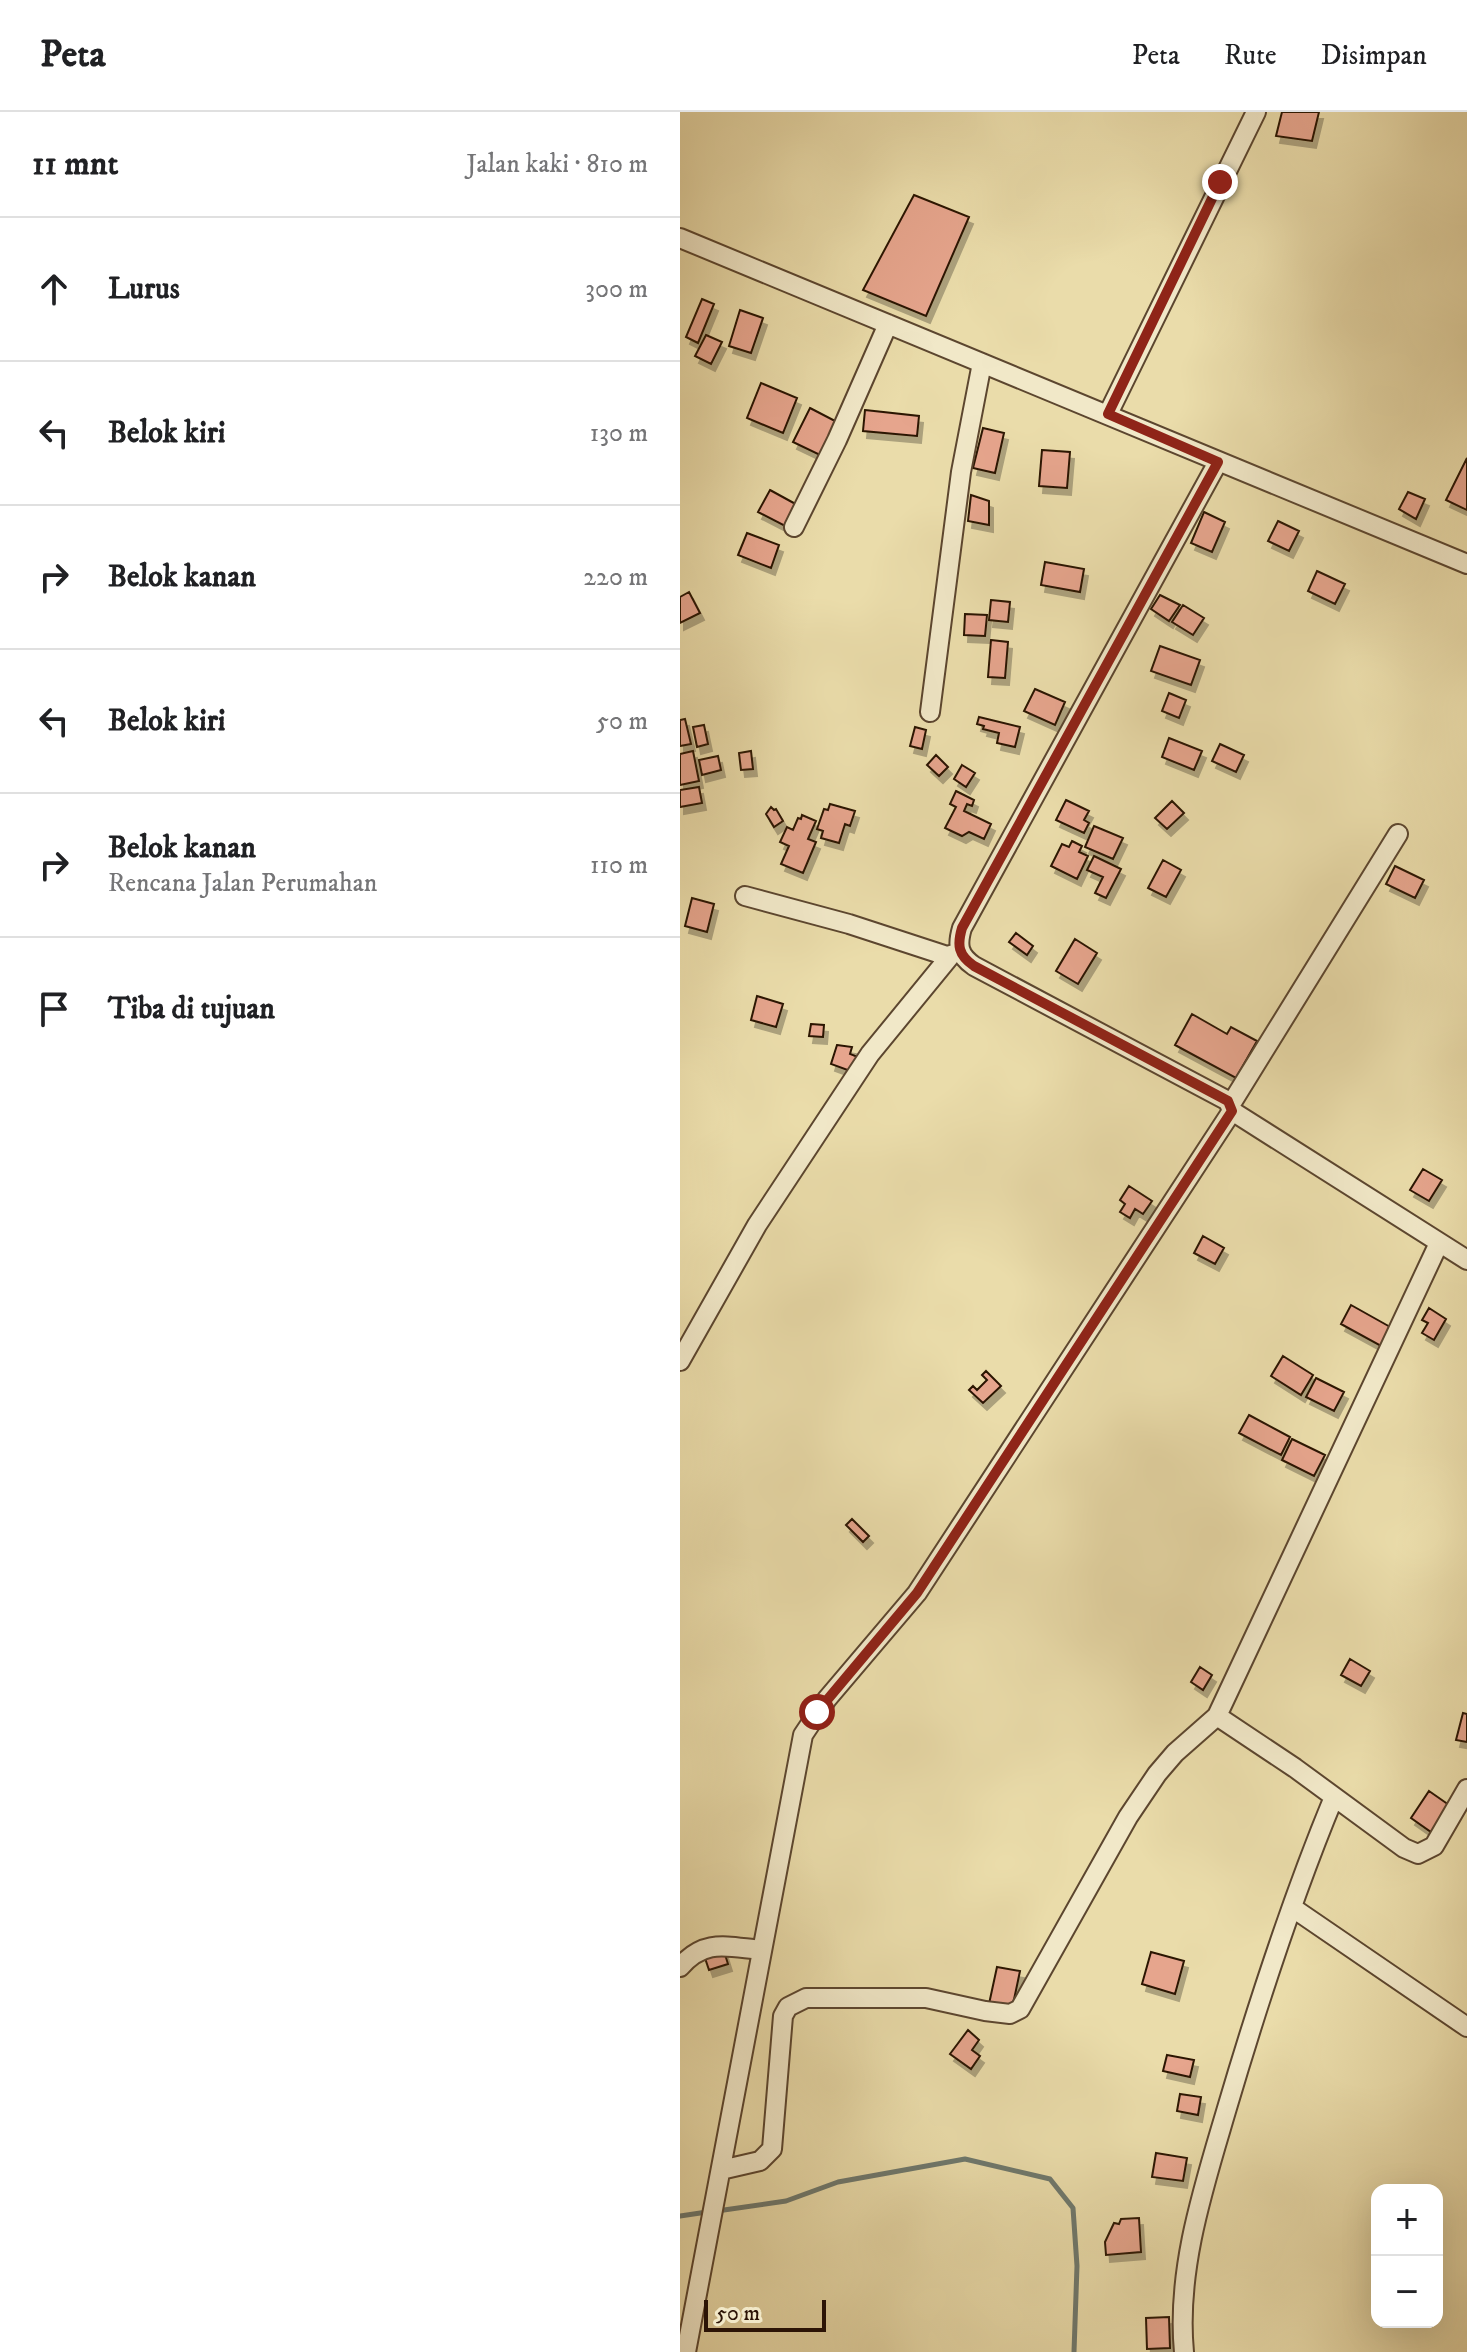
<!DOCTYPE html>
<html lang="id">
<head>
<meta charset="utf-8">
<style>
	:root { --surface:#fff; --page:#f2f2f2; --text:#202124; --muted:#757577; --line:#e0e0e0 }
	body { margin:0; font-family:"IM FELL DW Pica",serif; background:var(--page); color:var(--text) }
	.controls { position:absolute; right:24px; bottom:24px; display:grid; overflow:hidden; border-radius:16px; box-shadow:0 8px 32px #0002 }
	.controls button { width:72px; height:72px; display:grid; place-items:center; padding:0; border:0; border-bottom:2px solid var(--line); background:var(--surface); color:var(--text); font:40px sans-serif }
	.scale { position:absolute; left:24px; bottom:20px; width:122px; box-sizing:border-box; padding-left:8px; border:4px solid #2c1406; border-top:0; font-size:22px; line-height:28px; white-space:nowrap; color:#2c1406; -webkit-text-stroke:6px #f1e8c8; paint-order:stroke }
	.stop { position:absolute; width:24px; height:24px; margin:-18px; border:6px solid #8f2418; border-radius:50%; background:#fff }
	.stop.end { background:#8f2418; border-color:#fff; box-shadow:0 2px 8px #0008 }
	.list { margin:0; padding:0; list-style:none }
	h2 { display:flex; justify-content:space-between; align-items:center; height:104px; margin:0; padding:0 32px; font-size:34px }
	h2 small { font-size:26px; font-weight:400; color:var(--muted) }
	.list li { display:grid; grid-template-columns:52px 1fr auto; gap:24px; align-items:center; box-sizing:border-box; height:144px; padding:0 32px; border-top:2px solid var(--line) }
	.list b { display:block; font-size:30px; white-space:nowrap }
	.list p { margin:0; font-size:26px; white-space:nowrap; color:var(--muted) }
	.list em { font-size:26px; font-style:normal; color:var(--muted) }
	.icon { flex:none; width:44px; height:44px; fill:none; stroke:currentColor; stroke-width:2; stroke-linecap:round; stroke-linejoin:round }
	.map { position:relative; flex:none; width:787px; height:2240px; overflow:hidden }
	header { display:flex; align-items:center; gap:48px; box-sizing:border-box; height:112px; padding:0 40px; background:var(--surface); border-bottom:2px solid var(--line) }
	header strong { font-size:38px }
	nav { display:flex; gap:44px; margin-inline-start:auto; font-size:28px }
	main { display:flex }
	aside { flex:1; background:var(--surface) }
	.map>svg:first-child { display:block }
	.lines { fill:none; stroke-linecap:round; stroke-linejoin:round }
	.stream { stroke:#6e786d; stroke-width:5 }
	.building { fill:#e6a58d; stroke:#2c1406; stroke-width:2; filter:url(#shadow) }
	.minor-casing { stroke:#5c462f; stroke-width:22 }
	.minor { stroke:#f1e8c8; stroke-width:18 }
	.route { stroke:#8f2418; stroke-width:10 }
</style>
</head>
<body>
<header>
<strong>Peta</strong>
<nav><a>Peta</a><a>Rute</a><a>Disimpan</a></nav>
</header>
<main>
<aside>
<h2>11 mnt<small>Jalan kaki · 810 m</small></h2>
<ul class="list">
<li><svg class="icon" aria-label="ahead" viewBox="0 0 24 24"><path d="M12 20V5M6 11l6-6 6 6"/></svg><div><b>Lurus</b></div><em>300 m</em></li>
<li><svg class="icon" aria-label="left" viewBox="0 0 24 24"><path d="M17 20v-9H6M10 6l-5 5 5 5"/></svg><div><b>Belok kiri</b></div><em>130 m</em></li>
<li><svg class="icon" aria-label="right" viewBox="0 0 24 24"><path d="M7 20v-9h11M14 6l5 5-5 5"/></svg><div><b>Belok kanan</b></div><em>220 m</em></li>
<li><svg class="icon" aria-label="left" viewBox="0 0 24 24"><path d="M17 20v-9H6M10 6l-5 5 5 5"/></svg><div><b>Belok kiri</b></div><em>50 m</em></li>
<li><svg class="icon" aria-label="right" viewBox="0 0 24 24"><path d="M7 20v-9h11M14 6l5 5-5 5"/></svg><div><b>Belok kanan</b><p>Rencana Jalan Perumahan</p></div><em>110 m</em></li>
<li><svg class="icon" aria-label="arrive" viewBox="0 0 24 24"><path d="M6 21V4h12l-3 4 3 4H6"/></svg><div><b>Tiba di tujuan</b></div></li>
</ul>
</aside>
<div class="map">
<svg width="787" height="2240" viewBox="0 0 787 2240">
	<defs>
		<filter id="shadow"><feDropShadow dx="4" dy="7" stdDeviation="0" flood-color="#0004"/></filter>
	</defs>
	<rect width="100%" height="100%" fill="#eadcaa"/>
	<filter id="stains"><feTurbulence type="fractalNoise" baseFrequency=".0025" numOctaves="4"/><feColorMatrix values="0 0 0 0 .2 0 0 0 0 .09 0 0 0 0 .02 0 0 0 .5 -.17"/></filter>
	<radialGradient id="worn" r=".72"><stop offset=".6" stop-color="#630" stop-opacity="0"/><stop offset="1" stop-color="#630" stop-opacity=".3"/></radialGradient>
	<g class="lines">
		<!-- stream -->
		<path class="stream" d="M37 2099 106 2089 158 2070 285 2047 370 2067 393 2096 397 2154 394 2240
			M0 2104 27 2100"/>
	</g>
	<!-- building -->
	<path class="building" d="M602 0H639L632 29 596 24Z
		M234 83 289 105 246 204 183 178Z
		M22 187 34 192 18 231 6 225Z
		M60 198 83 206 71 241 49 234Z
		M26 223 42 230 31 252 15 244Z
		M81 271 117 286 103 321 67 306Z
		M130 296 157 310 140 343 113 330Z
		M185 298 239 304 237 324 183 319Z
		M303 316 324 321 315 361 293 356Z
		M362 338 390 340 387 376 359 374Z
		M787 346V398L766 388Z
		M90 378 121 395 109 416 78 400Z
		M728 380 745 387 736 407 719 397Z
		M291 383 309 389V413L288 409Z
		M524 400 545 410 532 440 511 431Z
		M598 409 619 419 609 439 588 429Z
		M67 421 99 433 91 456 58 443Z
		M365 450 404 457 400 480 361 473Z
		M637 459 665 472 655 492 628 479Z
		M9 480 20 501 0 511V485Z
		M480 483 500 493 489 509 471 497Z
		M311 488 330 490 328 510 309 508Z
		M503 493 524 506 513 523 492 510Z
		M285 502 307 503 305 524 284 523Z
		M311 528 328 530 325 566 308 565Z
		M480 534 520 548 511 573 471 559Z
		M355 577 385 590 375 613 344 599Z
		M489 581 506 588 499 606 482 599Z
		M299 605 340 615 335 635 317 631 319 621 303 617 304 614 297 612Z
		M5 607 11 632 0 634V608Z
		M24 613 28 632 17 635 13 615Z
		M235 615 246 618 242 637 230 634Z
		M489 626 522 639 514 658 482 645Z
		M540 632 564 643 556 660 532 649Z
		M13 639 19 669 0 673V642Z
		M71 639 73 657 61 658 59 641Z
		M256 643 268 655 259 664 247 653Z
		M38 644 41 658 22 663 19 648Z
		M282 653 295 661 286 675 274 667Z
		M19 675 22 691 0 695V678Z
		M276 679 294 688 292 694 287 692 284 699 311 712 304 727 289 720 282 724 265 716 276 695 270 692Z
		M386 688 409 699 404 708 409 711 404 721 376 708Z
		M492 689 504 701 487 717 475 706Z
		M150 692 175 699 170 714 165 712 159 731 141 726 143 719 137 717 144 697 148 698Z
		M91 695 94 698 96 697 103 709 94 715 86 702Z
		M122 703 136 709 128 727 136 730 123 761 101 752 109 734 100 730 107 715 113 718 118 706 121 707Z
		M414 714 443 726 433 747 405 735Z
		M392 729 402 734 399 740 408 744 397 767 371 754 382 732 389 735Z
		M414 744 441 757 426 786 415 781 423 765 407 758Z
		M483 748 501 758 486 785 468 776Z
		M715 754 744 768 735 786 706 772Z
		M12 786 34 792 27 820 5 814Z
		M336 821 353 834 347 843 329 830Z
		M395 827 417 841 398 872 376 859Z
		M77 884 103 892 96 915 71 908Z
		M512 902 547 922 551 915 577 929 556 966 495 933Z
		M131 912 144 913 143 925 129 924Z
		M157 933 172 935 170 942 178 945 173 960 151 952Z
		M743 1057 762 1068 749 1089 730 1078Z
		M449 1074 472 1089 463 1102 455 1097 450 1106 440 1100 445 1092 440 1088Z
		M523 1124 544 1136 535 1152 514 1141Z
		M671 1193 712 1216 701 1234 661 1212Z
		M749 1196 766 1207 754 1228 742 1221 748 1211 742 1208Z
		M603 1244 633 1263 621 1283 591 1264Z
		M306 1259 321 1274 303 1291 289 1278 293 1274 297 1278 307 1268 302 1263Z
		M636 1266 664 1280 654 1299 626 1285Z
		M569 1303 610 1325 601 1343 559 1321Z
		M612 1327 645 1343 634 1364 602 1348Z
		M172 1407 189 1424 183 1430 166 1413Z
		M670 1547 690 1559 681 1574 661 1563Z
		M520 1555 532 1563 523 1578 511 1570Z
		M783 1601 787 1602V1630L776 1628Z
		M749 1679 769 1693 751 1720 731 1706Z
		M43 1836 48 1852 29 1858 24 1843Z
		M471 1840 504 1849 495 1882 462 1872Z
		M317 1855 340 1859 332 1897 309 1892Z
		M288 1918 299 1928 292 1938 300 1944 291 1957 270 1942Z
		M487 1943 514 1948 510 1965 483 1959Z
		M500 1982 521 1985 518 2003 497 1999Z
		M476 2041 507 2046 503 2069 472 2065Z
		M459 2106 461 2140 426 2143 425 2130 434 2111 439 2112 441 2107Z
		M489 2205 490 2236 467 2237 466 2206Z"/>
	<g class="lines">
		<defs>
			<path id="minor" d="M0 126 787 452
				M428 302 576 0
				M114 415 157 328 208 212
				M250 600 281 360 302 251
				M65 784 169 812 267 844 280 840
				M551 992 718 722
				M552 999 787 1148
				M759 1131 537 1604 615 1656 724 1736 738 1742 754 1734 787 1677
				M0 1249 77 1113 190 942 271 843
				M613 1796 787 1915
				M0 1855C25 1826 47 1835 82 1838
				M41 2058 80 2049 92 2037 103 1904 108 1895 126 1886H246L305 1899 330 1902 340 1897 448 1705 477 1662 495 1641 537 1604
				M6 2240 123 1623 147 1587 237 1481 552 999 548 989 294 854C278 843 277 833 282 816L538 350
				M504 2240C496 2158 524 2074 547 1996 578 1891 612 1786 654 1685"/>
		</defs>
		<!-- minor casing -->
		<use href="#minor" class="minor-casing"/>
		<!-- minor -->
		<use href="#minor" class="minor"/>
	</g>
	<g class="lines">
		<!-- route -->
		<path class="route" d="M137 1600 237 1481 552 999 548 989 294 854C278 843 277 833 282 816L538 350 428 302 540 70"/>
	</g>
	<rect width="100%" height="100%" filter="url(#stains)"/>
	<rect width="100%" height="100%" fill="url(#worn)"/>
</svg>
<div class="controls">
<button>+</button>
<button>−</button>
</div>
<div class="scale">50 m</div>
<div class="stop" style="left:137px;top:1600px"></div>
<div class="stop end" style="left:540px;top:70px"></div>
</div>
</main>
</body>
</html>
